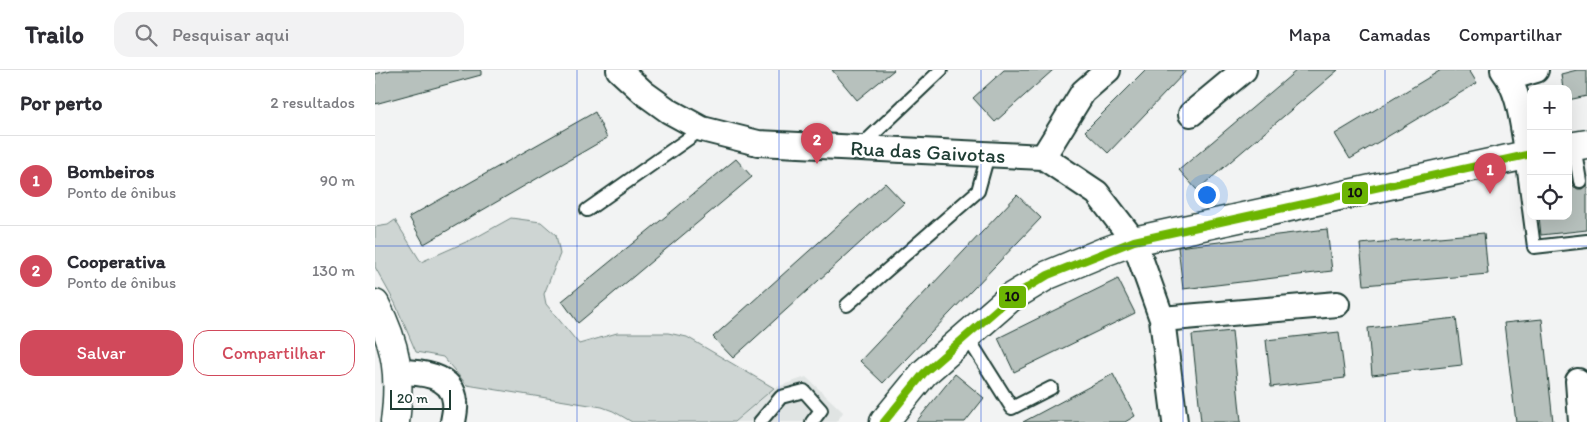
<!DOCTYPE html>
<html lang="pt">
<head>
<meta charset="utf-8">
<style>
	:root { --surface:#fff; --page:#f2f2f3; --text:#2b2b33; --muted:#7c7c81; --line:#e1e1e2; --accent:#d1495b }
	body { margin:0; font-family:Itim,sans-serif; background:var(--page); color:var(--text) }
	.controls { position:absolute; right:15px; top:15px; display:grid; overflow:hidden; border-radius:10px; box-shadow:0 5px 20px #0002 }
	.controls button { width:45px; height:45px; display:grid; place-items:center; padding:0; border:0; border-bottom:1px solid var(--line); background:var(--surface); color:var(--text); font:25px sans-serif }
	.scale { position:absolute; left:15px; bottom:12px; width:61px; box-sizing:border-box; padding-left:5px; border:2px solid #1f3d34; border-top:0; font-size:14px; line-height:18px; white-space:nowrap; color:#1f3d34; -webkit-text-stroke:4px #fff; paint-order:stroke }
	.you { position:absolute; left:831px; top:124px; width:18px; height:18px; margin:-12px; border:4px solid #fff; border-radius:50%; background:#1a73e8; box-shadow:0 0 0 8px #1a73e833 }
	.badge { display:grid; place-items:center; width:32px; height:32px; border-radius:50%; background:var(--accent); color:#fff; font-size:16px; font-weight:700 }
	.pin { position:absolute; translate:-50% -41px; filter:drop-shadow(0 1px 2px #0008) }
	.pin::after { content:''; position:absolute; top:26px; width:18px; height:15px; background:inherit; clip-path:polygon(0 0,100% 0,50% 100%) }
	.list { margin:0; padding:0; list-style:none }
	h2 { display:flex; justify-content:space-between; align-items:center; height:65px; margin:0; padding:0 20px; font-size:21px }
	h2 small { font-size:16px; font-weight:400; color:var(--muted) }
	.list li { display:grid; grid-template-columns:32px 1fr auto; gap:15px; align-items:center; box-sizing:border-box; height:90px; padding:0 20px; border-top:1px solid var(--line) }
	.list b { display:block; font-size:19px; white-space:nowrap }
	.list p { margin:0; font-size:16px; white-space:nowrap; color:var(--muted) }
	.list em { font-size:16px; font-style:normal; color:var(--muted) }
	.actions { display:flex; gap:10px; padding:15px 20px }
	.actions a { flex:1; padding:11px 0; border:1px solid var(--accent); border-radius:15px; text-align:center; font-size:18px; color:var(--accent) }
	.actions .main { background:var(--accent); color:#fff }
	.icon { flex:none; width:28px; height:28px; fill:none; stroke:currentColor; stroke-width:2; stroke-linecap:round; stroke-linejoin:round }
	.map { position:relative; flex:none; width:1212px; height:352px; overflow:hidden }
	header { display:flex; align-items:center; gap:30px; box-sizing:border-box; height:70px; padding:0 25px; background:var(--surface); border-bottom:1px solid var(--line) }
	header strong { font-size:24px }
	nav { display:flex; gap:28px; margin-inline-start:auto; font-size:18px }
	.search { width:350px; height:45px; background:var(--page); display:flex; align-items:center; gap:12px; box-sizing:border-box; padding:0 18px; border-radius:15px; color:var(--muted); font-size:19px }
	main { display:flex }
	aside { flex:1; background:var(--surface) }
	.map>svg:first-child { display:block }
	.built { fill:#e0e4e3 }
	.green { fill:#ced5d3; stroke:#768984 }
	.building { fill:#b7c1bd; stroke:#1f3d34 }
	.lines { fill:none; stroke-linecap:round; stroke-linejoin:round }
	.lane-casing { stroke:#1f3d34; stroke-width:16 }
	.street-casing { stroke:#1f3d34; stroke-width:28 }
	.secondary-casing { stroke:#1f3d34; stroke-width:31 }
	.lane { stroke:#fff; stroke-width:12 }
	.street { stroke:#fff; stroke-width:24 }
	.secondary { stroke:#fff; stroke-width:28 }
	.bus-1-casing { stroke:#fff; stroke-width:11 }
	.bus-1 { stroke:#6cb503; stroke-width:8 }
	.grid { fill:none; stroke:#1d4ed8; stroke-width:1; stroke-opacity:0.55 }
	.labels { text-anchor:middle; stroke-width:4.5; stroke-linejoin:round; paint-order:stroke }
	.street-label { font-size:21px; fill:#1f3d34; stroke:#fff }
	.line-badge { stroke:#fff; stroke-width:2 }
	.pale-badge-label { font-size:14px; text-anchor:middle; font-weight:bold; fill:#111 }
</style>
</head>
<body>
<header>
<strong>Trailo</strong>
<div class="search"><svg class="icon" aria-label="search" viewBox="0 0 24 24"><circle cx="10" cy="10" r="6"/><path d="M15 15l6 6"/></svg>Pesquisar aqui</div>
<nav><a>Mapa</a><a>Camadas</a><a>Compartilhar</a></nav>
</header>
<main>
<aside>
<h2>Por perto<small>2 resultados</small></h2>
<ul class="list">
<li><span class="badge">1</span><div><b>Bombeiros</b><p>Ponto de ônibus</p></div><em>90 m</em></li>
<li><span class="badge">2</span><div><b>Cooperativa</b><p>Ponto de ônibus</p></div><em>130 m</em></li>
</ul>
<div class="actions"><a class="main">Salvar</a><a>Compartilhar</a></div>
</aside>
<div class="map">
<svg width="1212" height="352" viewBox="0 0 1212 352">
	<rect width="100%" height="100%" fill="#f2f3f3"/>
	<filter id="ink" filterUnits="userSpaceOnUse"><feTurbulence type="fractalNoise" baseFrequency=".02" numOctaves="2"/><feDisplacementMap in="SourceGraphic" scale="10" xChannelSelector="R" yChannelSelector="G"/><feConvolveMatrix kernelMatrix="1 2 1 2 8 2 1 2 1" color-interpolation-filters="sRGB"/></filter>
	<g filter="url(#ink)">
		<!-- built -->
		<path class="built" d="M431 307 468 342 462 352H360L399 318Z"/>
		<!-- green -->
		<path class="green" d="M136 148 166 152 181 165 185 184 169 224 171 234 204 274 242 263H293L312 267 399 318 359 352H257L238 341 227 337 92 315 68 287 41 282 20 233 0 197V157L13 155 20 150 46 192 100 168Z"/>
		<!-- building -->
		<path class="building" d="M16 0H106V5L0 34V4Z
			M457 0H519L482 30Z
			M629 0H678L620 52 598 28Z
			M771 0H812L733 83 710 61Z
			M922 0H963L822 120 804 100Z
			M1066 0H1094L1102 13 975 89 960 64Z
			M1202 0H1212V26L1193 30V19H1188L1186 4Z
			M220 42 232 68 49 174 34 147Z
			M361 89 377 107 203 253 187 231Z
			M1193 112H1197L1199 117 1203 119H1207L1212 115V160L1166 165 1164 146H1193Z
			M510 113 529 133 358 288 338 267Z
			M642 125 666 148 508 313 485 291Z
			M952 159 957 201 808 219 803 177Z
			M1109 163 1113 204 989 215 985 174Z
			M743 209 760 243 639 302 623 268Z
			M1081 248 1087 295 997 305 993 258Z
			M1167 249 1178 352H1141L1129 253Z
			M857 261 866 352H826L817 265Z
			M964 262 970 308 896 317 891 270Z
			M580 304 609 328 590 352H541Z
			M738 304 760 346 750 352H648Z"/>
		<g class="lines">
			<defs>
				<path id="lane" d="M1199 76 1205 111
					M484 78 566 0
					M1147 86 1159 177 1212 171
					M212 140 327 59
					M472 235 603 121 613 85
					M591 265 637 338 676 318
					M385 352 406 327 429 321 446 340 437 352"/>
				<path id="street" d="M244 0 269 23 294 41 327 59 383 73 668 87 722 123 759 171 787 249 800 352
					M1128 0C1146 23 1147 57 1153 85
					M1134 8 1161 0
					M816 44 869 0
					M668 87 708 22 733 0
					M787 249 962 234
					M22 302C44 302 78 304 80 332 81 338 79 346 78 352
					M1203 311 1206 352"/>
				<path id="secondary" d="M1193 77 1212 74
					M0 234C22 276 26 305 20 352
					M509 352 549 303 635 228 673 205 726 183 759 171 1156 84"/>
			</defs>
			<!-- lane casing -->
			<use href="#lane" class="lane-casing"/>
			<!-- street casing -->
			<use href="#street" class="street-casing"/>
			<!-- secondary casing -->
			<use href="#secondary" class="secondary-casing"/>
			<!-- lane -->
			<use href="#lane" class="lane"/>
			<!-- street -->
			<use href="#street" class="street"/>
			<!-- secondary -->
			<use href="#secondary" class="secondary"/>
			<defs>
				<path id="bus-1" d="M509 352 549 303 635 228 673 205 759 171 1156 84"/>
			</defs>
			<!-- bus-1 casing -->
			<use href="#bus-1" class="bus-1-casing"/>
			<!-- bus-1 -->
			<use href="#bus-1" class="bus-1"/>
		</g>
	</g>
	<!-- grid -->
	<path class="grid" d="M202 0V352M404 0V352M606 0V352M808 0V352M1010 0V352M0 176H1212"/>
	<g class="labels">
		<!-- street labels -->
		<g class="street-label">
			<text transform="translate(553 82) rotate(3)" y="7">Rua das Gaivotas</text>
		</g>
	</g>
	<g class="line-badge">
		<rect x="966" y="111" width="28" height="24" rx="5" fill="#6cb503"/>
		<rect x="623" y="215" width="29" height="24" rx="5" fill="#6cb503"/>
	</g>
	<g class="pale-badge-label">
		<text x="980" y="127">10</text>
		<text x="637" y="231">10</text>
	</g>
</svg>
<div class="controls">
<button>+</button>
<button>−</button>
<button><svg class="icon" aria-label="locate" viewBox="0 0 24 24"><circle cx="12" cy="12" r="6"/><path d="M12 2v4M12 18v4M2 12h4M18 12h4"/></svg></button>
</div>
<div class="scale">20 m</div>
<div class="you"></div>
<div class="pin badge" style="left:1115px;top:124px">1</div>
<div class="pin badge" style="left:442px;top:94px">2</div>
</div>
</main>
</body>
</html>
